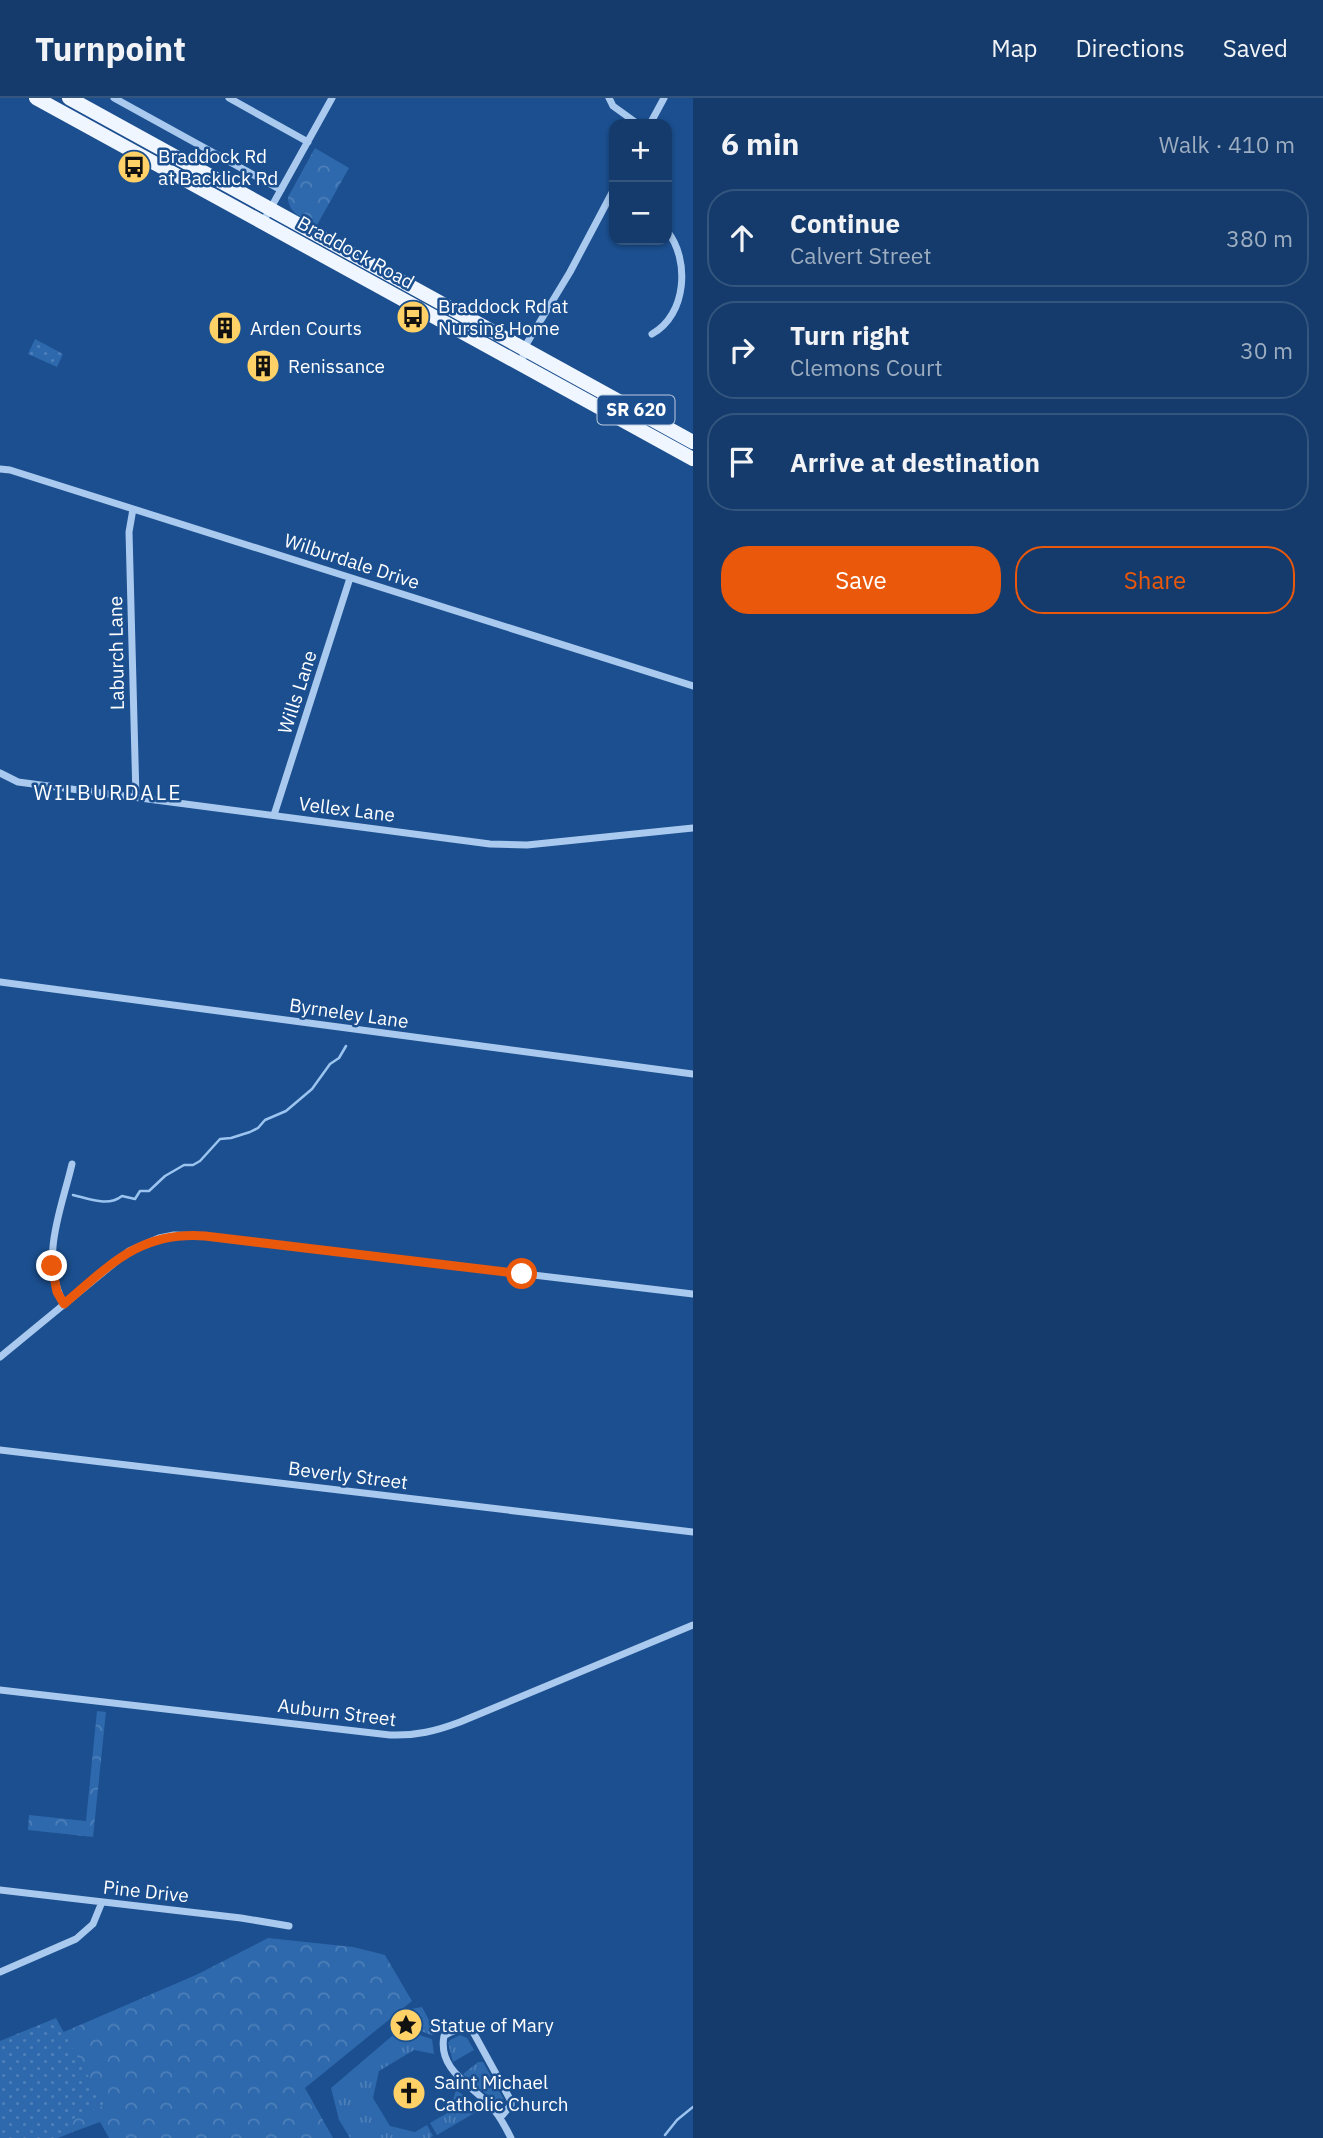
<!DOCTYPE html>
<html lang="en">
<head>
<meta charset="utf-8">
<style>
	:root { --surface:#143b6b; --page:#214673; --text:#f1f3f6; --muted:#9dadc1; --line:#33557e; --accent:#ea580c }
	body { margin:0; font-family:"IBM Plex Sans",sans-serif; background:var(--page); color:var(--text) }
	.controls { position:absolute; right:21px; top:21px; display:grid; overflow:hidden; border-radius:14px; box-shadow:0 2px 5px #0004 }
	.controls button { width:63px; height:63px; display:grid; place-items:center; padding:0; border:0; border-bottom:2px solid var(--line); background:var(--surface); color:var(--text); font:35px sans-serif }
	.stop { position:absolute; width:21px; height:21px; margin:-16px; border:5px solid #ea580c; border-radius:50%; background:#fff }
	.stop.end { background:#ea580c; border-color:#fff; box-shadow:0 2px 7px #0008 }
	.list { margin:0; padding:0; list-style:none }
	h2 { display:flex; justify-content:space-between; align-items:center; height:91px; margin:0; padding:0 28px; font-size:30px }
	h2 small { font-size:23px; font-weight:400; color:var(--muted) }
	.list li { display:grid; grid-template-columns:46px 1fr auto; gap:21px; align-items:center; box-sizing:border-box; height:98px; margin:0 14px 14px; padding:0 14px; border:2px solid var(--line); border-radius:28px }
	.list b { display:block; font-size:26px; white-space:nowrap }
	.list p { margin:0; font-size:23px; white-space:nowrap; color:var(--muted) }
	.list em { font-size:23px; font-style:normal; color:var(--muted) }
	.actions { display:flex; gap:14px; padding:21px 28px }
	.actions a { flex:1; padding:16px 0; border:2px solid var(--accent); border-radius:28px; text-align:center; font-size:24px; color:var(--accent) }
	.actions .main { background:var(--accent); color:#fff }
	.icon { flex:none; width:38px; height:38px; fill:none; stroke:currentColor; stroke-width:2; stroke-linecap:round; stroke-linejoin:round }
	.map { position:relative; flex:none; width:693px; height:2040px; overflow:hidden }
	header { display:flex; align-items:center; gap:42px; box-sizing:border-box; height:98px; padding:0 35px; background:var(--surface); border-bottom:2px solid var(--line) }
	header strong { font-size:33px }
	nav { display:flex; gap:38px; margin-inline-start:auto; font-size:24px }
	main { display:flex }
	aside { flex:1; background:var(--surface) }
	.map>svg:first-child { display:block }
	.grass { fill:url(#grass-tufts) }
	.forest { fill:url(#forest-crowns) }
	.park { fill:url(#park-dots) }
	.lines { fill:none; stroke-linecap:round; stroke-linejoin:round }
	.stream { stroke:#9cc4f0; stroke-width:2.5 }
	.minor { stroke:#a9c9ee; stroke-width:7 }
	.primary { stroke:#f0f6ff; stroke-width:14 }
	.route { stroke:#ea580c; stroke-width:9 }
	.labels { text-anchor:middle; stroke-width:5; stroke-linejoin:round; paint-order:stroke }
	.shield { fill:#1b4f8f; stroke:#bbcadd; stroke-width:2 }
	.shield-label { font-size:18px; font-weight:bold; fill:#fff }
	.poi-label { font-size:19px; fill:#fff; stroke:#1b4f8f; text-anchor:start }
	.street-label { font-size:19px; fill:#fff; stroke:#1b4f8f }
	.neighbourhood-label { font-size:21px; letter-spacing:2px; fill:#fff; stroke:#1b4f8f }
</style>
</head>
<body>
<header>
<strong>Turnpoint</strong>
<nav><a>Map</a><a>Directions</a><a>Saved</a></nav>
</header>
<main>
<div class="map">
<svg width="693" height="2040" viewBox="0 0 693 2040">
	<defs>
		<pattern id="grass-tufts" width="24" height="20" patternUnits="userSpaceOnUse" patternTransform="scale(1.75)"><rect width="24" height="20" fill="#2e69ad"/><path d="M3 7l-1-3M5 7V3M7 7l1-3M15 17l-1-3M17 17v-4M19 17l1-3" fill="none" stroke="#4d80b9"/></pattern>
		<pattern id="forest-crowns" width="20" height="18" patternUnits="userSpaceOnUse" patternTransform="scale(1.75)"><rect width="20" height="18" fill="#2e69ad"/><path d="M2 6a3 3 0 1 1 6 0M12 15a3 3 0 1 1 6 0" fill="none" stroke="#4d80b9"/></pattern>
		<pattern id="park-dots" width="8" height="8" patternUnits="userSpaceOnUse" patternTransform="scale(1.75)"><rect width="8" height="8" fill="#2e69ad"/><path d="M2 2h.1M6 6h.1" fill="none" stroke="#4d80b9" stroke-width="1.8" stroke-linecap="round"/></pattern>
	</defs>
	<rect width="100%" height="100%" fill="#1b4f8f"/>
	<!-- grass -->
	<path class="grass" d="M422 1909 436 1935 431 1937 416 1931 414 1924H408L407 1921 411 1911Z
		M399 1932 404 1933 407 1937 413 1935 432 1941 434 1956 414 1952 379 1973 373 2000 390 2028 415 2034 427 2027 433 2038 430 2040H350L339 2022 331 1990Z
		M460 1937 467 1940 474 1952 453 1964 448 1945 450 1942Z
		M478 1964H483L503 2000 504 2004 498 2006C487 1995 474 1988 463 1976Z
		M456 1992 481 2010 476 2014 437 2037 430 2025 449 2014Z"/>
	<!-- forest -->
	<path class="forest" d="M315 50 349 70 317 127C303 120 288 116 288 99Z
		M97 1613 106 1614 93 1739 28 1732 29 1717 86 1723Z
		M268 1840 353 1849 385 1857 412 1903 305 1990 333 2040H109L100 2024 73 2034 41 1977 29 1949 198 1876Z"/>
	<!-- park -->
	<path class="park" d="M35 241 63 256 57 269 28 256Z
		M56 1920 104 2007 68 2023 73 2034 58 2040H0V1943Z"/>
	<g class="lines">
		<!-- stream -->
		<path class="stream" d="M73 1097C90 1101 108 1109 122 1098L135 1101 140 1093H149L165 1078 184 1067H193L200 1063 220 1041 231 1040 250 1034 258 1030 265 1022 286 1013 312 991 330 966 339 960 346 948
			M665 2037 677 2022 693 2009"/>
		<!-- minor -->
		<path class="minor" d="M114 0 281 92
			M229 0 308 44
			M609 0 613 8 638 26
			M650 26 664 0
			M263 124 332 0
			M652 236C687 217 690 161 667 133
			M522 267 524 250 570 174 614 91
			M0 371 10 372 693 588
			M133 411 129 434 136 699
			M0 675 18 684 490 746 527 747 693 730
			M274 717 350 480
			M0 884 693 976
			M64 1206C39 1160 61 1113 72 1066
			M0 1259 129 1153 159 1140 174 1137 205 1138 693 1196
			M0 1352 693 1434
			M0 1592 390 1637C416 1638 436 1633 460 1624L693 1527
			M0 1792 241 1820 289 1828
			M0 1874 76 1841 93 1826 102 1804
			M500 2020 511 2007V2003L472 1932C461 1930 452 1932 444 1938 437 1974 476 1989 494 2012 501 2020 506 2030 511 2040"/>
		<!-- primary -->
		<path class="primary" d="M36 0 693 361
			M69 0 693 344"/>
	</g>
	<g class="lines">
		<!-- route -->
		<path class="route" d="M52 1168 57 1194 64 1206C110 1167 140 1133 205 1138L522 1176"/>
	</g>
	<!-- icons -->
	<defs>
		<symbol id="bus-disc" viewBox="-11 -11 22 22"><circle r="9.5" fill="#ffd166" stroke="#1b4f8f"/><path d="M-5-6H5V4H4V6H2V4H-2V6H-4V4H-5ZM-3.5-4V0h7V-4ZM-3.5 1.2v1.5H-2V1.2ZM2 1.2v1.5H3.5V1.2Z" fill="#111"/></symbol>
		<symbol id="building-disc" viewBox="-11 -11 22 22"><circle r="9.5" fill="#ffd166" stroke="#1b4f8f"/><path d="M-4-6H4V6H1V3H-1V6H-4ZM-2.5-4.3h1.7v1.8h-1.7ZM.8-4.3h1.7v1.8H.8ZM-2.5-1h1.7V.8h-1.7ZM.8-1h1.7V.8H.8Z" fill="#111"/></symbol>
		<symbol id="sight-disc" viewBox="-11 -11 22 22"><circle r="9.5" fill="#ffd166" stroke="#1b4f8f"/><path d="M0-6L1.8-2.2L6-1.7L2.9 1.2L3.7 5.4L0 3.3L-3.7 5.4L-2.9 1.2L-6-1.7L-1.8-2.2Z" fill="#111"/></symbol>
		<symbol id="church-disc" viewBox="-11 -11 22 22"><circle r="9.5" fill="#ffd166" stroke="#1b4f8f"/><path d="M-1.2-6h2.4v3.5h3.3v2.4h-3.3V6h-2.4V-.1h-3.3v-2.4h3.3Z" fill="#111"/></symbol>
	</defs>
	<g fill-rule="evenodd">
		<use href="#bus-disc" x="115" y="50" width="38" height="38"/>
		<use href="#bus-disc" x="394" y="200" width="38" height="38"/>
		<use href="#building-disc" x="206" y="211" width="38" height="38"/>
		<use href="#building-disc" x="244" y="249" width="38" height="38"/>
		<use href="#sight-disc" x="387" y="1908" width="38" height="38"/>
		<use href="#church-disc" x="390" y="1976" width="38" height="38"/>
	</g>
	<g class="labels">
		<!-- shield labels -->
		<rect class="shield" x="597.5" y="297.5" width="77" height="29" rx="5"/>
		<g class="shield-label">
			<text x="636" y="318">SR 620</text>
		</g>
		<!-- poi labels -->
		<g class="poi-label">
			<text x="158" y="65">Braddock Rd<tspan x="158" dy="22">at Backlick Rd</tspan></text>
			<text x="438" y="215">Braddock Rd at<tspan x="438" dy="22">Nursing Home</tspan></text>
			<text x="250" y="237">Arden Courts</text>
			<text x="288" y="275">Renissance</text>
			<text x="430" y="1934">Statue of Mary</text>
			<text x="434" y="1991">Saint Michael<tspan x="434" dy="22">Catholic Church</tspan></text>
		</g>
		<!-- street labels -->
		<g class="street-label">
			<text transform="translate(356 154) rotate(29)" y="7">Braddock Road</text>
			<text transform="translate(352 463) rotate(18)" y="7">Wilburdale Drive</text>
			<text transform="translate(116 555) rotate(-91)" y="7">Laburch Lane</text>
			<text transform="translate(297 594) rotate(-72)" y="7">Wills Lane</text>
			<text transform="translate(347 711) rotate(7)" y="7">Vellex Lane</text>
			<text transform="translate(349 915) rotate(8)" y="7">Byrneley Lane</text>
			<text transform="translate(348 1377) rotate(7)" y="7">Beverly Street</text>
			<text transform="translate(337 1614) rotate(7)" y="7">Auburn Street</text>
			<text transform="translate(146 1793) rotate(6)" y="7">Pine Drive</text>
		</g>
		<!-- neighbourhood labels -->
		<g class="neighbourhood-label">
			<text x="108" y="702">WILBURDALE</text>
		</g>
	</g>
</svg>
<div class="controls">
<button>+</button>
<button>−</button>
</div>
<div class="stop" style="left:522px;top:1176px"></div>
<div class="stop end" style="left:52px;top:1168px"></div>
</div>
<aside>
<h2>6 min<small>Walk · 410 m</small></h2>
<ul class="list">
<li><svg class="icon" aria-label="ahead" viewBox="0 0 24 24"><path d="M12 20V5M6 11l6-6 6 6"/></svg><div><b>Continue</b><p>Calvert Street</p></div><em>380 m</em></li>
<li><svg class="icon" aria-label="right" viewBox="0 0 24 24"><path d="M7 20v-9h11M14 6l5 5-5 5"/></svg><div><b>Turn right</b><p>Clemons Court</p></div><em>30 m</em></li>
<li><svg class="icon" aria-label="arrive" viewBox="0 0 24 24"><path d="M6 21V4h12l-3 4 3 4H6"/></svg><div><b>Arrive at destination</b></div></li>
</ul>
<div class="actions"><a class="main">Save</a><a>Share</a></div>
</aside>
</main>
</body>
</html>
